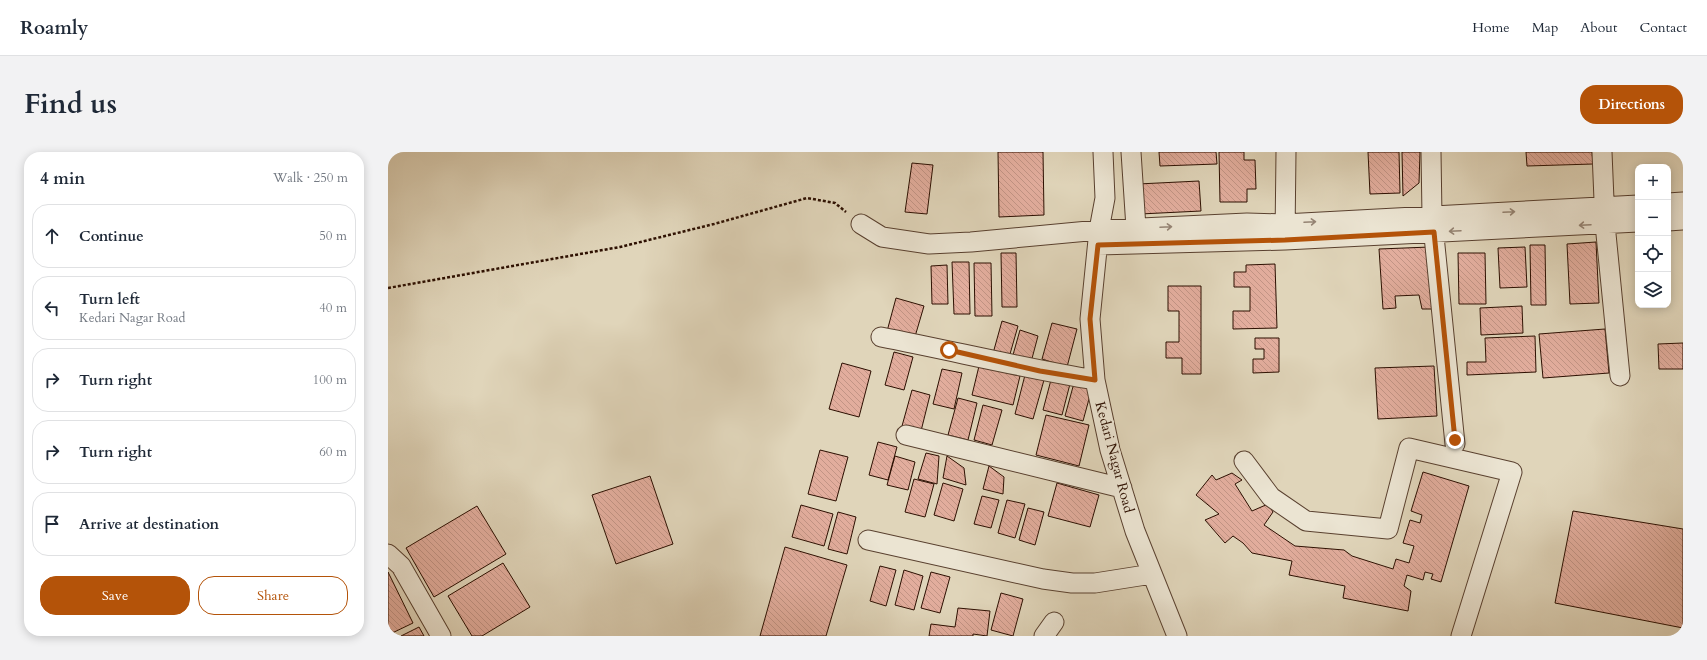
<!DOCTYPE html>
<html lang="en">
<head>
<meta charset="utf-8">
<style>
	:root { --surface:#fff; --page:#f2f2f3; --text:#1f2937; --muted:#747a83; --line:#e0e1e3; --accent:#b45309 }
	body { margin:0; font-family:Cardo,serif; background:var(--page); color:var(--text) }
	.controls { position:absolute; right:12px; top:12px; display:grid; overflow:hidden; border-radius:8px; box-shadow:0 2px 10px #0003 }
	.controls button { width:36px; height:36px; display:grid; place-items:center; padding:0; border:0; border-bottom:1px solid var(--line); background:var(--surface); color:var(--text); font:20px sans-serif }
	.stop { position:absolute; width:12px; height:12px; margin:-9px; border:3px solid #b45309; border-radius:50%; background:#fff }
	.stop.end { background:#b45309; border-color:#fff; box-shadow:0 1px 4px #0008 }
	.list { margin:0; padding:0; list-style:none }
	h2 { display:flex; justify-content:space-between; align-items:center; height:52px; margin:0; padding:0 16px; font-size:17px }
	h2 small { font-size:13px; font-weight:400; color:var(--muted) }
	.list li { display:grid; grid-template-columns:26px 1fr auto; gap:12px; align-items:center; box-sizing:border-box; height:64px; margin:0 8px 8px; padding:0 8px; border:1px solid var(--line); border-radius:16px }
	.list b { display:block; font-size:15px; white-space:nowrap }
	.list p { margin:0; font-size:13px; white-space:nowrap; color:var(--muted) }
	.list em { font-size:13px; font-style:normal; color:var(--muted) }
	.actions { display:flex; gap:8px; padding:12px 16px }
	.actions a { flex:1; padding:9px 0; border:1px solid var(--accent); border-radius:16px; text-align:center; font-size:14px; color:var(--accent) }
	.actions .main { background:var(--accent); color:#fff }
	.icon { flex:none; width:22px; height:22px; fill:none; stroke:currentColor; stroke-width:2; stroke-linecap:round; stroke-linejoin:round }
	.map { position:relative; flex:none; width:1295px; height:484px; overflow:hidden; border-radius:16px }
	header { display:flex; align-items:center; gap:24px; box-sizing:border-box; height:56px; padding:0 20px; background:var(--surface); border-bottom:1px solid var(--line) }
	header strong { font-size:19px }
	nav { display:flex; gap:22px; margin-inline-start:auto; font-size:14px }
	.intro { display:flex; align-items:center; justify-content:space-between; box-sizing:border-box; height:96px; padding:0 24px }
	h1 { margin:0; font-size:28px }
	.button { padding:10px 18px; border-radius:16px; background:var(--accent); color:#fff; font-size:14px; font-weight:700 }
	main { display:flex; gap:24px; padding:0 24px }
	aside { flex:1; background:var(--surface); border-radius:16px; box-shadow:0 2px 10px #0003 }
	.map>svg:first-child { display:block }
	.building { fill:url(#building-back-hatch); stroke:#2c0f01 }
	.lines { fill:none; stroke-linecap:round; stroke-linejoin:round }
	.street-casing { stroke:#59402f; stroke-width:21 }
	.path { stroke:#2c0f01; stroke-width:2.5; stroke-dasharray:3 2; stroke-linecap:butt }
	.street { stroke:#ebe4d2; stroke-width:19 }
	.oneway { stroke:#958474 }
	.route { stroke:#b45309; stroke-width:5 }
	.labels { text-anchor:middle; stroke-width:4; stroke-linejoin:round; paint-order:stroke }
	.street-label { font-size:14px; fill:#2c0f01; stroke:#ebe4d2 }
</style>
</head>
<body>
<header>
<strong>Roamly</strong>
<nav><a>Home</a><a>Map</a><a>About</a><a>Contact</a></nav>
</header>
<div class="intro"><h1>Find us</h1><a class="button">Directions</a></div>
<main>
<aside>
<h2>4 min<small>Walk · 250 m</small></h2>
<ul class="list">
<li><svg class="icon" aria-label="ahead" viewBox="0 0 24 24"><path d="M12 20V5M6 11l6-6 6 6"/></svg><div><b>Continue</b></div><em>50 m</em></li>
<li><svg class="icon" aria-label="left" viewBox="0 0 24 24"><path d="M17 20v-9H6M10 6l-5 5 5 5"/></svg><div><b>Turn left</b><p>Kedari Nagar Road</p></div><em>40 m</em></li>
<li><svg class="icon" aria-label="right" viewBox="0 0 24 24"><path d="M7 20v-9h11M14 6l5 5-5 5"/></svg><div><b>Turn right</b></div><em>100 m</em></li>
<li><svg class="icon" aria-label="right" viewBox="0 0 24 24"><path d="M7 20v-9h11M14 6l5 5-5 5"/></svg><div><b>Turn right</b></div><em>60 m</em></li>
<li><svg class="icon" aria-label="arrive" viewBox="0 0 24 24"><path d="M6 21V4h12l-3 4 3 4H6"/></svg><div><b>Arrive at destination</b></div></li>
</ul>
<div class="actions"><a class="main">Save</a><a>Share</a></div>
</aside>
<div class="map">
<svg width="1295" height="484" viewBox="0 0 1295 484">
	<defs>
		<pattern id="building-back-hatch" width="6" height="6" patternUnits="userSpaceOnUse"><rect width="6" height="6" fill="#e2ad9d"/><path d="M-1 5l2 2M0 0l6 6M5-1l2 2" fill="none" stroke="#c29485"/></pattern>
	</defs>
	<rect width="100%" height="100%" fill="#e0d5ba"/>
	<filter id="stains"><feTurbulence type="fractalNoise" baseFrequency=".005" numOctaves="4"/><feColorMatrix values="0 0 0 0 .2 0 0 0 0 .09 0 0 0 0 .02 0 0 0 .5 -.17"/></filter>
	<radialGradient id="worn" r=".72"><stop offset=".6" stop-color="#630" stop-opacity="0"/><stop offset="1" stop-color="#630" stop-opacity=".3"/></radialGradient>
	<!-- building -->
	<path class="building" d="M610 0H655L656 63 611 65Z
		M771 0H828L829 12 772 14Z
		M831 0H856V8H867L868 37H859V50H832Z
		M980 0H1011L1012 41 982 42Z
		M1014 0H1032L1031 31 1015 44Z
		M1138 0H1204L1205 12 1139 14Z
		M524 11 545 13 539 62 517 60Z
		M811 29 813 59 752 62 750 32Z
		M1208 90 1211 151 1182 152 1179 92Z
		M1142 93H1157L1158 153H1143Z
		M1042 95 1045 157H1034L1031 143 1007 144 1008 156 995 157 991 97Z
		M1137 95 1139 135 1112 136 1110 96Z
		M613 101H628L629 155H614Z
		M1070 101H1097L1098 152H1071Z
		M564 110H581L582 162H566Z
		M586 111H603L604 164H587Z
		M887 112 889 176 845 177V159H862V135H846V120H858V113Z
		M559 113 560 152H544L543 114Z
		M780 134H813V222H794V206H778V190H791V159H780Z
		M508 146 536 154 526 188 498 183Z
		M1134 154 1135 181 1093 183 1092 156Z
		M614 169 630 174 620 209 604 205Z
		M664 171 689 177 679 215 654 207Z
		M1217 177 1221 221 1155 226 1151 182Z
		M632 178 650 184 642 214 623 210Z
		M1147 184 1148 220 1079 223V210H1098L1097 186Z
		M867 186H891V220L865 221V207H876V197H867Z
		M1295 191V217H1271L1270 192Z
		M506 200 525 205 516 238 497 233Z
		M454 211 483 219 471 265 441 257Z
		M591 214 632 224 625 253 584 243Z
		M1046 214 1049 264 990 267 987 216Z
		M554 217 574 221 566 257 545 252Z
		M637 223 656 228 645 267 627 262Z
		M664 224 683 228 674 263 655 258Z
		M686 231 704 236 695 269 677 264Z
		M524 238 542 243 533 279 514 274Z
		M570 246 589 251 580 288 560 283Z
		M595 253 614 258 604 293 586 288Z
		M658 263 701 273 691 314 648 303Z
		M490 290 509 295 500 328 481 323Z
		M432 298 460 305 448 349 420 342Z
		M538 301 551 304 549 332 530 327Z
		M507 304 527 310 520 338 499 333Z
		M559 304 576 316 578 333 555 326Z
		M601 314 616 325 615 342 595 337Z
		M1035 320 1081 334 1053 430 1043 427 1045 422 1037 420 1035 428 1019 423 1016 434 1023 439 1020 459 955 446 957 434 901 423 904 409 864 401 855 391 845 384 837 391 817 368 831 362 808 343 824 323 828 328 844 321 854 328 847 332 864 359 880 352 885 360 876 373 907 394 956 398 964 404 1005 417 1008 407 1021 411 1026 394 1015 391 1022 368 1032 371 1034 363 1023 359Z
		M262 324 285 392 228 412 204 343Z
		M526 327 546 332 537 365 517 360Z
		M555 331 575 337 566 369 546 363Z
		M669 331 711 343 702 375 660 364Z
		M594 344 611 348 603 376 586 372Z
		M619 348 637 352 627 386 610 381Z
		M413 353 445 362 436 394 404 385Z
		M89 354 118 402 46 445 18 396Z
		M640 356 656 360 647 393 631 388Z
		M1185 359 1295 377V476L1167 451Z
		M450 360 468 365 459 402 440 397Z
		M397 395 459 413 438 484H372Z
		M115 411 142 455 94 484H84L60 444Z
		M492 414 508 418 498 454 482 449Z
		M516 418 535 424 526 458 507 453Z
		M0 420 25 471 0 483Z
		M543 420 562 425 552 461 533 456Z
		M613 441 635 447 625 484 603 478Z
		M570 456 602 459 599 484 585 482V484H541L543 472 567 475Z
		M31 475 36 484H13Z"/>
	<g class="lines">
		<defs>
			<path id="street" d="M715 0 717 46 711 78 702 167 707 228 722 298 747 379 789 484
				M743 0 748 76
				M1043 0 1044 64 1067 292
				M1214 0 1217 72 1232 224
				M1280 51 1295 50
				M1280 69 1295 68
				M473 72 494 85 541 92 583 90 711 78 859 71 896 72 1250 53
				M897 85 898 0
				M710 93 897 88 1250 70
				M493 185C565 199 635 216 707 228
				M518 283 734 336
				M856 309 883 345 918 369 1000 377 1021 296 1124 320 1073 484
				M480 388 655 427 684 431H707L764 422
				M0 402 13 414 53 484
				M656 484 666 470"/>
		</defs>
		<!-- street casing -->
		<use href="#street" class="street-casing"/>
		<!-- path -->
		<path class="path" d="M0 136 232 95 326 72 419 46 447 51 458 60"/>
		<!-- street -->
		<use href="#street" class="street"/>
	</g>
	<!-- one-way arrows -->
	<defs><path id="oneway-shaft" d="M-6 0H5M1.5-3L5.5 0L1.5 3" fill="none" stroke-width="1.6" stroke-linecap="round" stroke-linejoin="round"/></defs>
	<g class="oneway">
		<use href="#oneway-shaft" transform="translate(1121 60) rotate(-3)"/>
		<use href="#oneway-shaft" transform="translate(922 70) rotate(-3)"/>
		<use href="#oneway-shaft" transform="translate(1197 73) rotate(177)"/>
		<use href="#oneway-shaft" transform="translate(778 75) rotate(-3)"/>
		<use href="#oneway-shaft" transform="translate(1067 79) rotate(177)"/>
	</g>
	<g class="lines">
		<!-- route -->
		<path class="route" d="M561 198 652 219 707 228 702 167 710 93 897 88 1046 80 1067 288"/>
	</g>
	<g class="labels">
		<!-- street labels -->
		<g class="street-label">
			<text transform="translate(727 305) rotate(75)" y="5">Kedari Nagar Road</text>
		</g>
	</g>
	<rect width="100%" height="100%" filter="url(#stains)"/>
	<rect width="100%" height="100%" fill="url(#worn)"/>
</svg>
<div class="controls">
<button>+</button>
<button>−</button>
<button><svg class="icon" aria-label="locate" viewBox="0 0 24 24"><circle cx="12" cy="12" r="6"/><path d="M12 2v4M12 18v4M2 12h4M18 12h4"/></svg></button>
<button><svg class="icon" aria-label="layers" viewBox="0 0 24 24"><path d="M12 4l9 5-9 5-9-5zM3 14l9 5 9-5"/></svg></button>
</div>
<div class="stop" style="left:561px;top:198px"></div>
<div class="stop end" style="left:1067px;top:288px"></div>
</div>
</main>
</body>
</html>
